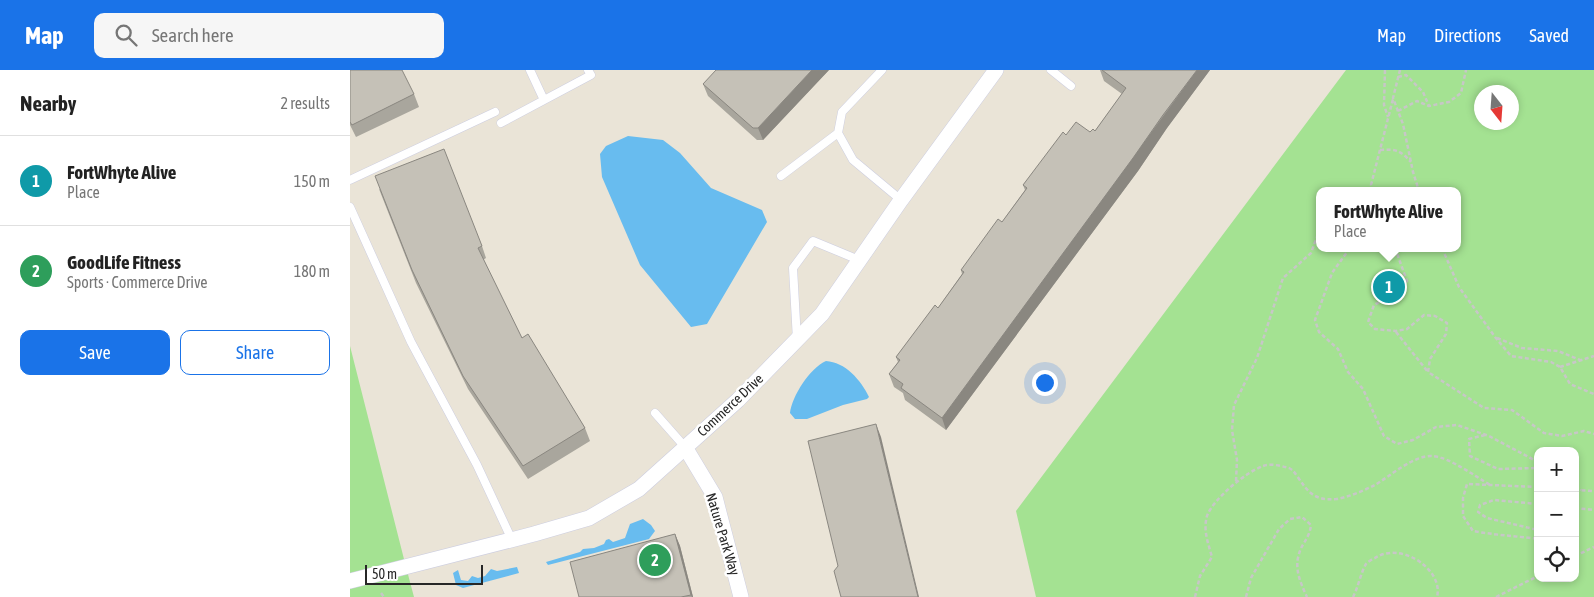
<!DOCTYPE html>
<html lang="en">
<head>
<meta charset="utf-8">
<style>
	:root { --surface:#fff; --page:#f6f6f6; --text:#222; --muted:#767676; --line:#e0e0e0; --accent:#1a73e8 }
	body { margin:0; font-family:"Asap Condensed",sans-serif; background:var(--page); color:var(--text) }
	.controls { position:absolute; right:15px; bottom:15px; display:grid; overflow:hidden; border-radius:10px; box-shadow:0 2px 8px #0003 }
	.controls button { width:45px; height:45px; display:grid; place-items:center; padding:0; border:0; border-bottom:1px solid var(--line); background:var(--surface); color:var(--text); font:25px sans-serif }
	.compass { position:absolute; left:1124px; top:15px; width:45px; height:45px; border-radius:50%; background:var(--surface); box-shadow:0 2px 8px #0003; rotate:163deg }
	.scale { position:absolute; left:15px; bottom:12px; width:118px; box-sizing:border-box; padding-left:5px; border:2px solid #272727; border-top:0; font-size:14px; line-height:18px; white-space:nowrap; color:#272727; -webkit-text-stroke:4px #fff; paint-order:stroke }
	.you { position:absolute; left:694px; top:312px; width:18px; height:18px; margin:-12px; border:4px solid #fff; border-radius:50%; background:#1a73e8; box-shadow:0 0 0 8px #1a73e833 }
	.badge { display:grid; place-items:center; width:32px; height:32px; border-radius:50%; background:var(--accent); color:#fff; font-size:16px; font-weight:700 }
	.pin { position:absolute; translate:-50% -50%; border:2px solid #fff; box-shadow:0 1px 5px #0006 }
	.popup { position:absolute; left:966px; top:117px; width:145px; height:65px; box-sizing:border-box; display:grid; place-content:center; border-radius:10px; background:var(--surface); filter:drop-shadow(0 1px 4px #0005); font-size:16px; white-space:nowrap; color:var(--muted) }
	.popup b { font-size:19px; color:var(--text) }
	.popup::after { content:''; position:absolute; left:50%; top:100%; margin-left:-10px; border:10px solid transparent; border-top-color:var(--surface) }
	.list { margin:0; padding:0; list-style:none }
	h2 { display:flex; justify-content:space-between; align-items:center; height:65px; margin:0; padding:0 20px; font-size:21px }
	h2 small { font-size:16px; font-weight:400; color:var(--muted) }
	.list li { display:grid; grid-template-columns:32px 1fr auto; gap:15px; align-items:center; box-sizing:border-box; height:90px; padding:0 20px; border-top:1px solid var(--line) }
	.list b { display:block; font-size:19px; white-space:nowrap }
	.list p { margin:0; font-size:16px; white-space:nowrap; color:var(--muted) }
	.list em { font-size:16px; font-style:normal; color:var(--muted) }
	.actions { display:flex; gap:10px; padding:15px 20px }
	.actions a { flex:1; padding:11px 0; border:1px solid var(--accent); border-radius:10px; text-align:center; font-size:18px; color:var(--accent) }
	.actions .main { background:var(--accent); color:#fff }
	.icon { flex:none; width:28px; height:28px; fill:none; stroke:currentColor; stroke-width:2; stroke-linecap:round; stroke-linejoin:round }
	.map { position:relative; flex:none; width:1244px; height:527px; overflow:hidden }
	header { display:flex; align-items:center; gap:30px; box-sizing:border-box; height:70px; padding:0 25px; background:var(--accent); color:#fff }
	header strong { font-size:24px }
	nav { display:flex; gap:28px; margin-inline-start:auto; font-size:18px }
	.search { width:350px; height:45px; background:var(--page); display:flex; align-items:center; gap:12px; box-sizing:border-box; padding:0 18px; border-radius:10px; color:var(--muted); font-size:19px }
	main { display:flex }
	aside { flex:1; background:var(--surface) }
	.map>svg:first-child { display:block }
	.green { fill:#a4e292; fill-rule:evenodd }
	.water { fill:#68bcef }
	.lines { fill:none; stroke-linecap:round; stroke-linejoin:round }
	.service-casing { stroke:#cdcee0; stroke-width:9 }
	.minor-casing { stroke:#cdcee0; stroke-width:16 }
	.path { stroke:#c7c7c7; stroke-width:2.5; stroke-dasharray:4 2.5; stroke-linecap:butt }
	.service { stroke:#fff; stroke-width:8 }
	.minor { stroke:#fff; stroke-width:15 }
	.wall { fill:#a9a69d }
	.shaded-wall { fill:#8a8780 }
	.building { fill:#c5c1b7; stroke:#8a8780 }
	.labels { text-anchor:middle; stroke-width:5; stroke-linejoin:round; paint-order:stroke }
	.street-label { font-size:14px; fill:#272727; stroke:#fff }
</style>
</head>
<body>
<header>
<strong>Map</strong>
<div class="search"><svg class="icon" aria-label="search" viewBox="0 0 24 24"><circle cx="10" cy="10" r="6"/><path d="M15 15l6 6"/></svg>Search here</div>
<nav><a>Map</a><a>Directions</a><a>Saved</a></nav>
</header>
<main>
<aside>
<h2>Nearby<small>2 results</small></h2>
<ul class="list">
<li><span class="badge" style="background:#0f9aa8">1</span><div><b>FortWhyte Alive</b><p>Place</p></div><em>150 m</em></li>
<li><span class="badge" style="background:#2e9e5b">2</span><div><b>GoodLife Fitness</b><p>Sports · Commerce Drive</p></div><em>180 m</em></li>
</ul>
<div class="actions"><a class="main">Save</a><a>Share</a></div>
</aside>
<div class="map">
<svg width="1244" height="527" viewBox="0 0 1244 527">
	<rect width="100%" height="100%" fill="#eae4d7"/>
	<!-- green -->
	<path class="green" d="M996 0H1244V527H686L666 441ZM1132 22H1162V52H1132ZM970 121H1108V178H970ZM1188 381H1225V508H1188Z
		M0 276 56 497 64 527H0Z"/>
	<!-- water -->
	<path class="water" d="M278 66 313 70 330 83 361 118 412 140 417 152 357 254 341 257 290 195 252 107 250 84 256 76Z
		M476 291C495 292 511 310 519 327L517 329 493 335 457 349H445L440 343C442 326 460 298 476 291Z
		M293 449 301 455 305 461 299 469 198 495 196 492 230 482 233 479 244 478 254 474 256 470 259 469 263 472 275 468 280 454Z
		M167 497 169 503 113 518 106 515 103 503 108 500 111 510 118 511 122 506 128 508 135 506 141 499 147 501Z"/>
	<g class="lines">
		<defs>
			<path id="service" d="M180 0 194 30
				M532 0 492 42 488 63 503 90 551 130
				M701 0 721 16
				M151 53 241 5 238 0
				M431 106 488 63
				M0 110 145 42
				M0 137 61 272 127 395 162 470
				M447 270 443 198 463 171 509 190
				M305 343 335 377"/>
			<path id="minor" d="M335 377 365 427 391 527
				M0 511 184 464 239 448 289 419 388 330 472 244 551 130 646 0"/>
		</defs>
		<!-- service casing -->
		<use href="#service" class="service-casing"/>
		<!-- minor casing -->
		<use href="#minor" class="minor-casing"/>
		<!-- path -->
		<path class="path" d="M1035 0 1034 35 1038 47
			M1050 0 1043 28 1053 54 1063 102 1069 121
			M1048 7 1056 5 1073 22 1079 36 1099 32 1111 23 1116 0
			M1048 41 1067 31 1079 36
			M1030 80C1046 79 1050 80 1061 92
			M1024 121 1021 115 1043 29
			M1000 178 982 203 965 250 969 262 988 279 998 302 1013 319 1034 366 1047 374 1063 370 1086 357 1107 355 1139 366 1188 392
			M1045 178 1057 211 1051 221 1024 235 1018 252 1025 259 1046 261 1057 259 1074 245 1085 246 1097 253 1096 264 1080 289 1078 302 1134 338 1162 340 1194 363 1212 366 1234 361 1244 364
			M1092 178 1109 217 1145 267 1161 286 1201 292 1210 297 1220 314 1244 324
			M1046 262 1078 302
			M1147 268 1172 278 1208 281 1230 290
			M1210 297 1244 286
			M1135 365 1119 369 1120 386 1148 399 1188 398
			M886 411 887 390 882 360 884 335 907 288 933 208 961 183 968 164 970 140
			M1225 416 1231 420
			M1188 417 1117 414 1113 428V446L1123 461C1144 465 1166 466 1188 469
			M1225 420 1244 421
			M1188 434 1144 430 1130 435 1128 442 1137 448 1188 460
			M1225 438 1244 440
			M1225 486 1244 477
			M31 523 34 527
			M845 527 850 506 862 487C858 473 853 460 857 446 863 429 896 402 913 396 921 393 931 396 939 398 943 400 944 402 947 406 958 422 964 431 986 429 999 427 1013 421 1025 415 1040 406 1064 385 1082 386 1099 387 1125 406 1140 415
			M896 527 901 508 929 459 940 449 952 447 961 455C959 470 952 472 949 484 944 499 951 514 957 527
			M1003 527C1008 518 1011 502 1016 494 1018 492 1022 489 1025 488 1050 471 1094 499 1087 527
			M1146 527 1188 506"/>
		<!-- service -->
		<use href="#service" class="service"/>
		<!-- minor -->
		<use href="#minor" class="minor"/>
	</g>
	<!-- wall -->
	<path class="wall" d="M0 0 64 24 69 37 6 67 0 55Z
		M479 0 413 70H407L358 26 353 14Z
		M750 0H860L817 58 788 101 596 360 555 330 553 323 544 317 539 304 548 292 546 287 588 238 612 204 611 200 652 152 675 120 673 115 716 65 740 62 745 61 772 24 754 11Z
		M29 119 132 176 136 188 133 190 172 268 235 358 240 371 178 409 118 319 66 213Z
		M325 464 330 476 343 527H229Z"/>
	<!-- shaded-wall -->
	<path class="shaded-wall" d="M462 0H479L413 70 408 58Z
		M847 0H860L817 58 788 101 596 360 592 348Z
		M526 354 531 367 569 527H568Z
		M325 464 330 476 343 527H342L341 525Z"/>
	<!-- building -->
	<path class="building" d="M0 0H52L64 24 2 55 0 52Z
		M366 0H462L408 58H403L353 14Z
		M752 0H847L813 45 783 88 592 348 551 318 553 314 539 304 550 290 546 287 585 235 588 238 614 202 611 200 648 149 652 152 677 118 673 115 713 62 716 65 726 52 740 62 743 59 745 61 776 18Z
		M94 79 132 176 128 178 172 268 178 264 235 358 173 396 113 306 62 200 25 106Z
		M526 354 568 527H491L484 501 488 496 458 371Z
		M325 464 341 525 331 527H229L220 492Z"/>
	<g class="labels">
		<!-- street labels -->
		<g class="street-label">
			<text transform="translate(380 335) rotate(-43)" y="5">Commerce Drive</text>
			<text transform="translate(373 464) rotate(73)" y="5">Nature Park Way</text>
		</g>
	</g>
</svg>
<div class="controls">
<button>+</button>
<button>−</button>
<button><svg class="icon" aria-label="locate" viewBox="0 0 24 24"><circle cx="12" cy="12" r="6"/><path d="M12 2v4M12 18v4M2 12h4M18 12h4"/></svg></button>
</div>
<svg class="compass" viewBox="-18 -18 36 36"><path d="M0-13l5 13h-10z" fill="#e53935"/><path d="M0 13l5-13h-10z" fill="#767676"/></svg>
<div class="scale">50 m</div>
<div class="you"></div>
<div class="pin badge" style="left:1039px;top:217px;background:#0f9aa8">1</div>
<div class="popup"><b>FortWhyte Alive</b>Place</div>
<div class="pin badge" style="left:305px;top:490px;background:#2e9e5b">2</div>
</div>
</main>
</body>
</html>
